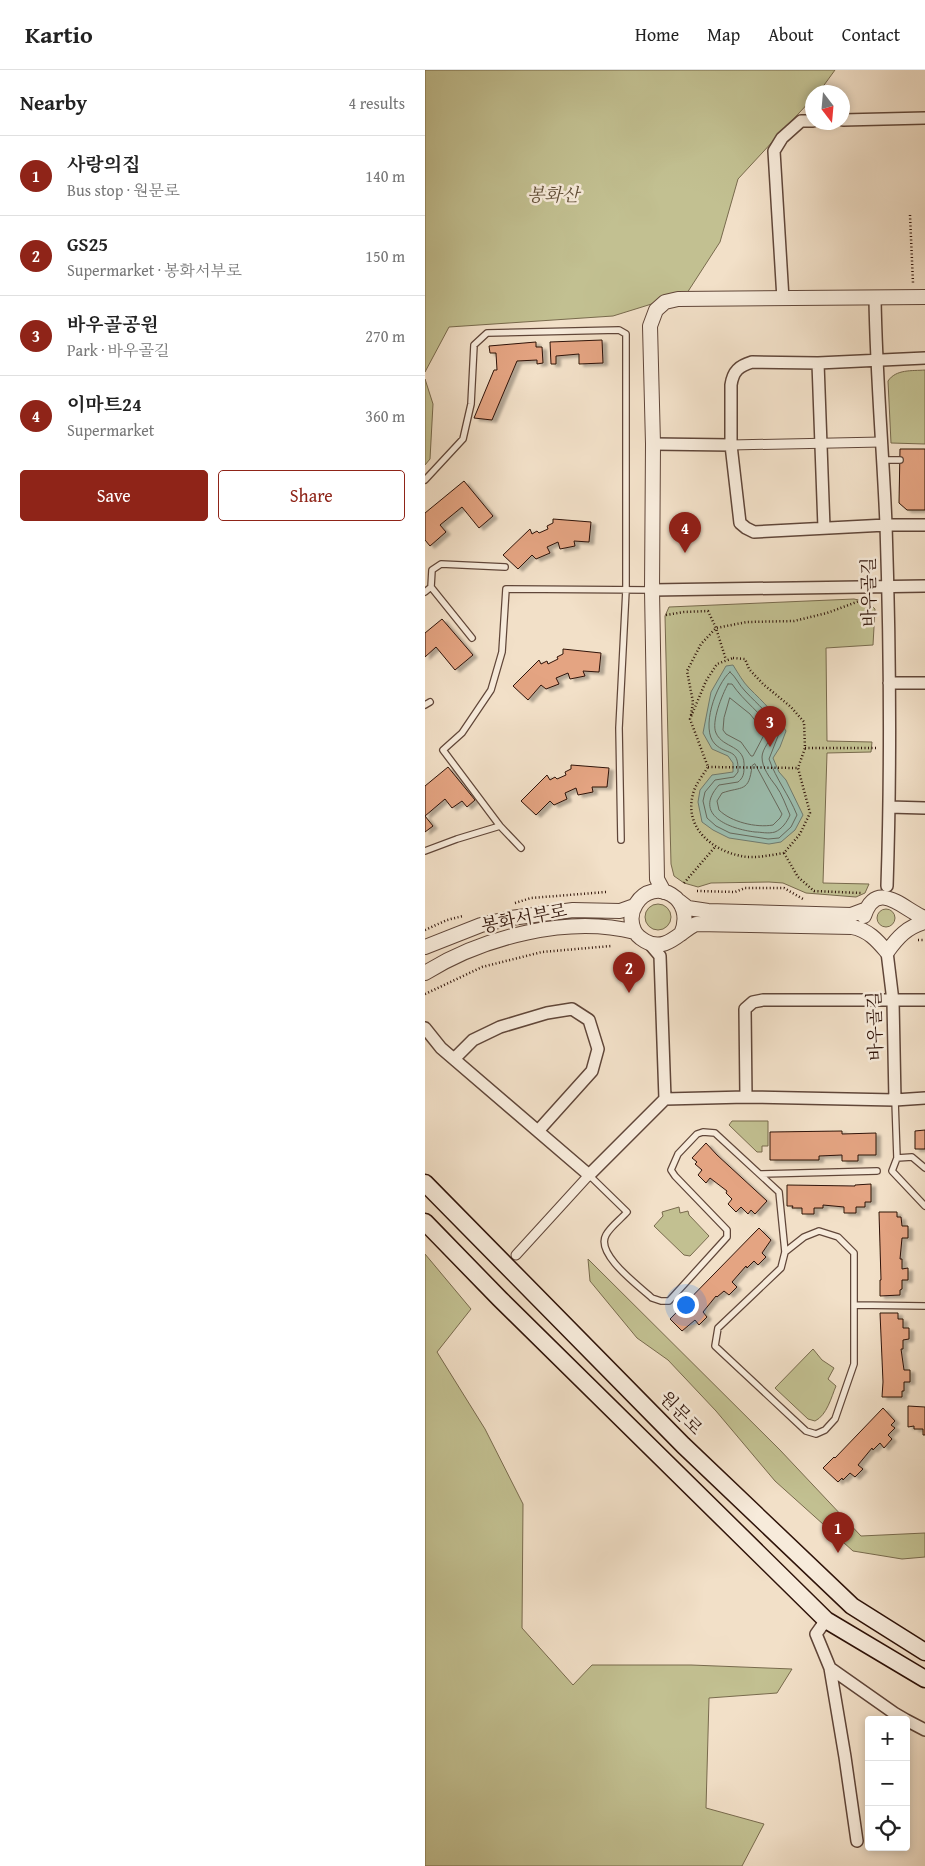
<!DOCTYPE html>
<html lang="en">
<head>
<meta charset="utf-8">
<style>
	:root { --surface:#fff; --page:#f2f2f2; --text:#222; --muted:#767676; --line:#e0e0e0; --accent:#8f2418 }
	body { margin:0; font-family:"Gentium Book Plus","Noto Serif KR",serif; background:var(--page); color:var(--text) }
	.controls { position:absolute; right:15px; bottom:15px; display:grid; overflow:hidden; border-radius:5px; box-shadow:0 2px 8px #0003 }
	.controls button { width:45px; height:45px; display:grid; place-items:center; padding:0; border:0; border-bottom:1px solid var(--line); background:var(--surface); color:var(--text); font:25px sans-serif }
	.compass { position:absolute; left:380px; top:15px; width:45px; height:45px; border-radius:50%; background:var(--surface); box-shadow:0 2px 8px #0003; rotate:164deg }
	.you { position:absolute; left:260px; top:1234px; width:18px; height:18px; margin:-12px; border:4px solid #fff; border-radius:50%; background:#1a73e8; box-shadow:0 0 0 8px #1a73e833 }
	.badge { display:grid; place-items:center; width:32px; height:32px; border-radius:50%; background:var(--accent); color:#fff; font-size:16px; font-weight:700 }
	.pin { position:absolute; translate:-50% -41px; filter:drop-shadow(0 1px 2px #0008) }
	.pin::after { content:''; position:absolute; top:26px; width:18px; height:15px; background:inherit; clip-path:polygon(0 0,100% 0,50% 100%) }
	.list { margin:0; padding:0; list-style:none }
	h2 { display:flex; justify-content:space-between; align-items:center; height:65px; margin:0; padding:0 20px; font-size:21px }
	h2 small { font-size:16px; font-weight:400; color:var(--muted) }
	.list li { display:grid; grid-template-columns:32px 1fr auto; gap:15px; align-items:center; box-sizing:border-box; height:80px; padding:0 20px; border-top:1px solid var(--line) }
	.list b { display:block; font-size:19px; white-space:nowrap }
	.list p { margin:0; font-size:16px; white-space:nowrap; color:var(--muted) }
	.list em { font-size:16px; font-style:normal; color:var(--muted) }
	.actions { display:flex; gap:10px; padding:15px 20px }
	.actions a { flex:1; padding:11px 0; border:1px solid var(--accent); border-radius:5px; text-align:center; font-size:18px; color:var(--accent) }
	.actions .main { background:var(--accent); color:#fff }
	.icon { flex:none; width:28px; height:28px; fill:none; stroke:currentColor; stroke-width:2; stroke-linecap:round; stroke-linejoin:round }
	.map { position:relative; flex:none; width:500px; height:1796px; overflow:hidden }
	header { display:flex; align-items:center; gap:30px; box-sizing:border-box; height:70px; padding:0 25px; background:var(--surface); border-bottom:1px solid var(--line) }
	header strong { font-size:24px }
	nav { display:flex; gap:28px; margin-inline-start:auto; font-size:18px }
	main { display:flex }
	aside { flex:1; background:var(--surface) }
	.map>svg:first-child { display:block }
	.green { fill:#c2c091; stroke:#786a4d }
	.water { fill:#9cbeaf; stroke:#707a6d }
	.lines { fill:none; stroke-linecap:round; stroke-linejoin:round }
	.shore { stroke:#66685c; stroke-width:1 }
	.building { fill:#e4a482; stroke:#2f1309; filter:url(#shadow) }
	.service-casing { stroke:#604639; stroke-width:8 }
	.pedestrian-casing { stroke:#604639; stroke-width:11 }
	.minor-casing { stroke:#604639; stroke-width:14 }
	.tertiary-casing { stroke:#604639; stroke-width:16 }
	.secondary-casing { stroke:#2f1309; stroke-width:19 }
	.path { stroke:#2f1309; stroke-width:2.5; stroke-dasharray:1 2.5; stroke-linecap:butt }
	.service { stroke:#f7ebdb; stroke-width:5.5 }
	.pedestrian { stroke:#f7ebdb; stroke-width:9 }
	.minor { stroke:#f7ebdb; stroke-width:11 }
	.tertiary { stroke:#f7ebdb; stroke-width:14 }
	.secondary { stroke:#f7ebdb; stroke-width:16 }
	.labels { text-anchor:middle; stroke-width:5; stroke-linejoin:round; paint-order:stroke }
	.park-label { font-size:18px; font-style:italic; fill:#625039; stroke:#f7ebdb }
	.street-label { font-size:18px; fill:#2f1309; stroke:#f7ebdb }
</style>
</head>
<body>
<header>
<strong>Kartio</strong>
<nav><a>Home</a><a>Map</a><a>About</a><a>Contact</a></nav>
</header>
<main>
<aside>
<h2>Nearby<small>4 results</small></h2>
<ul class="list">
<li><span class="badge">1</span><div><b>사랑의집</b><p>Bus stop · 원문로</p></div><em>140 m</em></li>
<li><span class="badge">2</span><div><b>GS25</b><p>Supermarket · 봉화서부로</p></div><em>150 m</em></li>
<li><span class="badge">3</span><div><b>바우골공원</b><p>Park · 바우골길</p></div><em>270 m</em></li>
<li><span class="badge">4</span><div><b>이마트24</b><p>Supermarket</p></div><em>360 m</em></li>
</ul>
<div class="actions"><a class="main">Save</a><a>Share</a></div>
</aside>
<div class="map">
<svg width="500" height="1796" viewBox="0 0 500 1796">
	<defs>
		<filter id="shadow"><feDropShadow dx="4.5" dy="2.5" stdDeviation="1" flood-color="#0004"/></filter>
	</defs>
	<rect width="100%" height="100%" fill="#f2e0c8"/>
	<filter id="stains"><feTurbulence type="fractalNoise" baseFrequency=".004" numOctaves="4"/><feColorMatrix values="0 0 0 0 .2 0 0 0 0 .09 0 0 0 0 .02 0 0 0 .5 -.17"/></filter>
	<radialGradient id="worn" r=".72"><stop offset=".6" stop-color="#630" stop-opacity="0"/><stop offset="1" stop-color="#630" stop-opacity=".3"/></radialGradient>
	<!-- green -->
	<path class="green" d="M0 0H410L394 22H388L387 29 313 109 295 172 262 223 188 246 24 257 0 302Z
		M500 300V374L466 373 463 311C471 299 487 301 500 300Z
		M0 309 8 334 5 389 0 395Z
		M429 529 443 532 450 539 448 575 401 578 402 671 447 672 446 682 402 683 398 813 444 814 440 823 431 827 381 823 358 813 344 812 286 813 273 817 259 813 249 806 246 794 240 546 244 537Z
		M220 847a13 13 0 1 1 26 0a13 13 0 1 1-26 0Z
		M452 848a9 9 0 1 1 18 0a9 9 0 1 1-18 0Z
		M307 1051H343V1076H337V1082H332L304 1055Z
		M254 1137 255 1143 263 1141 264 1145 284 1166 265 1186 259 1185 229 1156 238 1146 237 1142Z
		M0 1184 46 1239 12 1282 60 1359 98 1434 97 1558 148 1615 167 1595H266L367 1599 352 1623 284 1628 281 1738 339 1754 317 1796H0Z
		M163 1189 355 1380 436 1466 500 1463V1487L477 1489 428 1481 350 1411 291 1341 243 1290 212 1268 165 1211Z
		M388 1279 397 1290 409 1298 403 1309 411 1316C406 1328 402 1345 390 1351L383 1349 350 1318Z"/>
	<!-- water -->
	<path class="water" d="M308 595C313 603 318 612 324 618 339 633 349 642 361 661L355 677 348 688 354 702 361 710 378 745 370 760 356 772 344 774 304 768 288 760 277 752 273 732 275 720 287 705 308 702V693L303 686 287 679 278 663 286 622 301 596Z"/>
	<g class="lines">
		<!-- shore -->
		<path class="shore" d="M305 602C311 607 314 615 320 621 334 636 344 643 355 661L344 689C351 709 364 725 372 745L366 757 354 768 343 769 305 763 291 756 282 748 278 731 280 722 290 710 309 707 313 702C314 677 302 686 290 674 275 659 291 614 305 602Z
			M303 614H307C319 632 337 643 348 662 346 670 337 679 337 687 337 698 345 708 351 716 357 724 361 736 365 745 362 752 357 759 350 762 343 764 336 762 330 762 305 759 267 745 294 715L313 712C318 708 319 704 319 698 321 674 298 679 291 663 286 652 297 625 303 614Z
			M305 628 325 644 340 663 328 686H326L316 672 301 664 298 660 299 648Z
			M330 694 357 744 355 748 348 755C331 758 306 752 294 740L292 731 297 723C317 716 324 723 327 696Z"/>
	</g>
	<!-- building -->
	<path class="building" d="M177 270 178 293 154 294V284L131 286V294H126L125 272Z
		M111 272V277H117L118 293 112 294V290L92 291 67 350 49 348 69 300H72L71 283H65L64 276Z
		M475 379H500V440H482L474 433Z
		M39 411 68 446 54 458 37 437 15 455 21 462 5 476 0 470V443Z
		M128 449 166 452 164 472 149 471 150 476 135 479 133 472 122 477 125 483 111 489 107 485 93 499 78 485 105 459 107 464 112 461 114 463 123 459 122 456 128 453Z
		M17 549 48 585 30 600 11 577 0 587V563Z
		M138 579 176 583 174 602 158 601 160 606 145 609 143 603 131 608 134 614 121 619 116 615 103 630 88 616 114 590 116 594 122 591 123 594 133 589 132 587 138 584Z
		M146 695 184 698 182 717H167L168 722 153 725 151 718 140 723 142 729 129 735 125 731 111 745 96 731 122 705 125 710 130 707 132 709 141 705 140 702 146 699Z
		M23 697 50 730 42 737 37 731 27 738 20 729 0 746V716Z
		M0 746 8 756 0 762Z
		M500 1060V1079H490V1061Z
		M417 1061V1064L451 1063V1085H433V1091H417V1085L394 1086V1090H345V1062Z
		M281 1073 292 1085 342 1131 330 1144 326 1140 323 1144 316 1137 311 1142 303 1134 307 1129 301 1123 302 1121 285 1108 281 1113 273 1105 277 1100 270 1094 272 1092 267 1088Z
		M446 1114V1132H440V1137H431V1143H419V1137L398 1135V1138H389V1144H377V1138H367L368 1136H362V1115L430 1116V1115Z
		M454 1142H472V1147H476L477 1156H483V1168H477L475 1189H477V1199L483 1198V1210H477V1219L475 1220V1225L455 1226V1210H456Z
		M334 1158 346 1170 337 1183 341 1187 333 1195 329 1191 322 1198 321 1196 307 1212 312 1217 304 1225 299 1221 292 1227 291 1226 278 1242 282 1247 274 1255 270 1250 257 1261 245 1249Z
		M455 1243H473V1249H478V1258H484V1269L478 1270V1279H476L479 1300H485V1312H479V1321H477V1327H457L458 1312Z
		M483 1336 500 1337V1365H498V1359H489V1356L483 1357Z
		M458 1338 470 1351 466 1355 470 1358 463 1365 467 1369 459 1378 455 1373 448 1380 447 1378 433 1395 438 1399 430 1407 425 1403 418 1410 417 1408 413 1412 398 1398 409 1387 410 1388Z"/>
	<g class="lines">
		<defs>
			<path id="service" d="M457 390H475
				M0 410 38 369 46 334 49 275 62 263 194 260 201 264V520L194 658 196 770
				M6 517 7 500 16 494 80 497
				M0 522 6 517 47 568
				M0 635 5 632
				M96 778 75 756 18 680 37 663 66 620 77 582 81 519 227 520
				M0 781 32 769 75 756
				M470 1030 472 1088 467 1101 500 1136
				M472 1088 487 1087 500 1098
				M335 1104 452 1101
				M164 1105 202 1142C196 1149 185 1157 181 1165 170 1184 214 1216 227 1228L236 1231H244L302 1167V1160L250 1106 246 1100 253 1084 272 1064 278 1062 290 1063 354 1122 360 1182 356 1198 293 1258 290 1276 381 1361 391 1364 400 1360 410 1349 429 1294V1183L413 1167 394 1161 379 1167 360 1182
				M430 1235 500 1236"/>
			<path id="pedestrian" d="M306 375 456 372
				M91 1185 164 1105"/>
			<path id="minor" d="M418 50 500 48
				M450 228C451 304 458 380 461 455 465 575 466 696 462 816
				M358 229 349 81 357 68 376 51H388
				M500 288 393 293 327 292C314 296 308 301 306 315V375L315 453 321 458 329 462 461 455H500
				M393 293 399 458
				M228 374 306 375
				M227 520 500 516
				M464 613H500
				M464 737 500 738
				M224 873 235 886 240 1029
				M462 882 468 931 470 1030
				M0 958 16 978 164 1105 240 1029 321 1027 470 1030 500 1028
				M29 989 48 970 75 957 122 943 147 939 164 950 173 979 167 1001 113 1061
				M321 1027 320 939 328 932 338 930H500
				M401 1550 391 1564 405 1598 469 1643 481 1650
				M405 1598 420 1687 432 1771
				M481 1650 500 1660"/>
			<path id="tertiary" d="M239 822 232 809 227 520 228 374 225 256 231 240 240 232 253 229 500 227
				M254 831 263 838 283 841 426 845 442 839
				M439 846C452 807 480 841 500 848
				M256 864C272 828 229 805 211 834 206 842 205 851 209 860 211 865 215 868 220 871 241 883 254 862 271 854L427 857C443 860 452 870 462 882 473 867 482 857 500 852
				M0 877 56 855 86 848 148 840 195 841 209 836
				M0 903C58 867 143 845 210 862"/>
			<path id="secondary" d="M0 1113 258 1375 427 1536 500 1582
				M0 1152 75 1229 401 1550 500 1609"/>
		</defs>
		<!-- service casing -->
		<use href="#service" class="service-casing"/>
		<!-- pedestrian casing -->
		<use href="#pedestrian" class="pedestrian-casing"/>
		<!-- minor casing -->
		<use href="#minor" class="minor-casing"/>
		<!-- tertiary casing -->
		<use href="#tertiary" class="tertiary-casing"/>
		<!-- secondary casing -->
		<use href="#secondary" class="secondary-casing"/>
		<!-- path -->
		<path class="path" d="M485 145 488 213
			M241 545 259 542 283 541 291 558 301 590
			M308 588 320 589 324 599 338 614 366 637 379 652 380 678 373 698 385 743 375 764 359 783C346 785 329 789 316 786 286 780 259 757 268 724 270 715 278 705 283 697L265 649 281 611 292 594Z
			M266 645 268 632 262 601 276 574 291 558 322 552 369 551 402 543 437 530
			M380 678H452
			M283 697 373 698
			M359 783 373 807 389 821 436 823
			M259 813 290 777
			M272 821 310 822 320 818H359L378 829
			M90 833 106 828 181 822
			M0 860 22 850 38 846
			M493 870H500
			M0 924 57 897 117 882 186 876"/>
		<!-- service -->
		<use href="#service" class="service"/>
		<!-- pedestrian -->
		<use href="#pedestrian" class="pedestrian"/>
		<!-- minor -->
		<use href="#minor" class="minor"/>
		<!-- tertiary -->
		<use href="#tertiary" class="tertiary"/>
		<!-- secondary -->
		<use href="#secondary" class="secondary"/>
	</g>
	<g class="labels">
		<!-- park labels -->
		<g class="park-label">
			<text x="128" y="131">봉화산</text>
		</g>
		<!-- street labels -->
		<g class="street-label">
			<text transform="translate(444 522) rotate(-91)" y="6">바우골길</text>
			<text transform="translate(99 848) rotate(-11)" y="6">봉화서부로</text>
			<text transform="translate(450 956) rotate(-92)" y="6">바우골길</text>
			<text transform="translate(256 1343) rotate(46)" y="6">원문로</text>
		</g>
	</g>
	<rect width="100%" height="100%" filter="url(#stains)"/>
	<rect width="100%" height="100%" fill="url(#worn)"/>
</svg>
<div class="controls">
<button>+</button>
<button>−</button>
<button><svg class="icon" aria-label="locate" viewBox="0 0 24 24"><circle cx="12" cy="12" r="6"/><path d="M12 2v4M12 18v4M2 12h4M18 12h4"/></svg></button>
</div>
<svg class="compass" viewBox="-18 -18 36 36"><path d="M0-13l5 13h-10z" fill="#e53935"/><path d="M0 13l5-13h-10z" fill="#767676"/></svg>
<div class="you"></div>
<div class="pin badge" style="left:413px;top:1483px">1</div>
<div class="pin badge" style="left:204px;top:923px">2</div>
<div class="pin badge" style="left:345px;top:677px">3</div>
<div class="pin badge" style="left:260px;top:483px">4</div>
</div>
</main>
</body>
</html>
